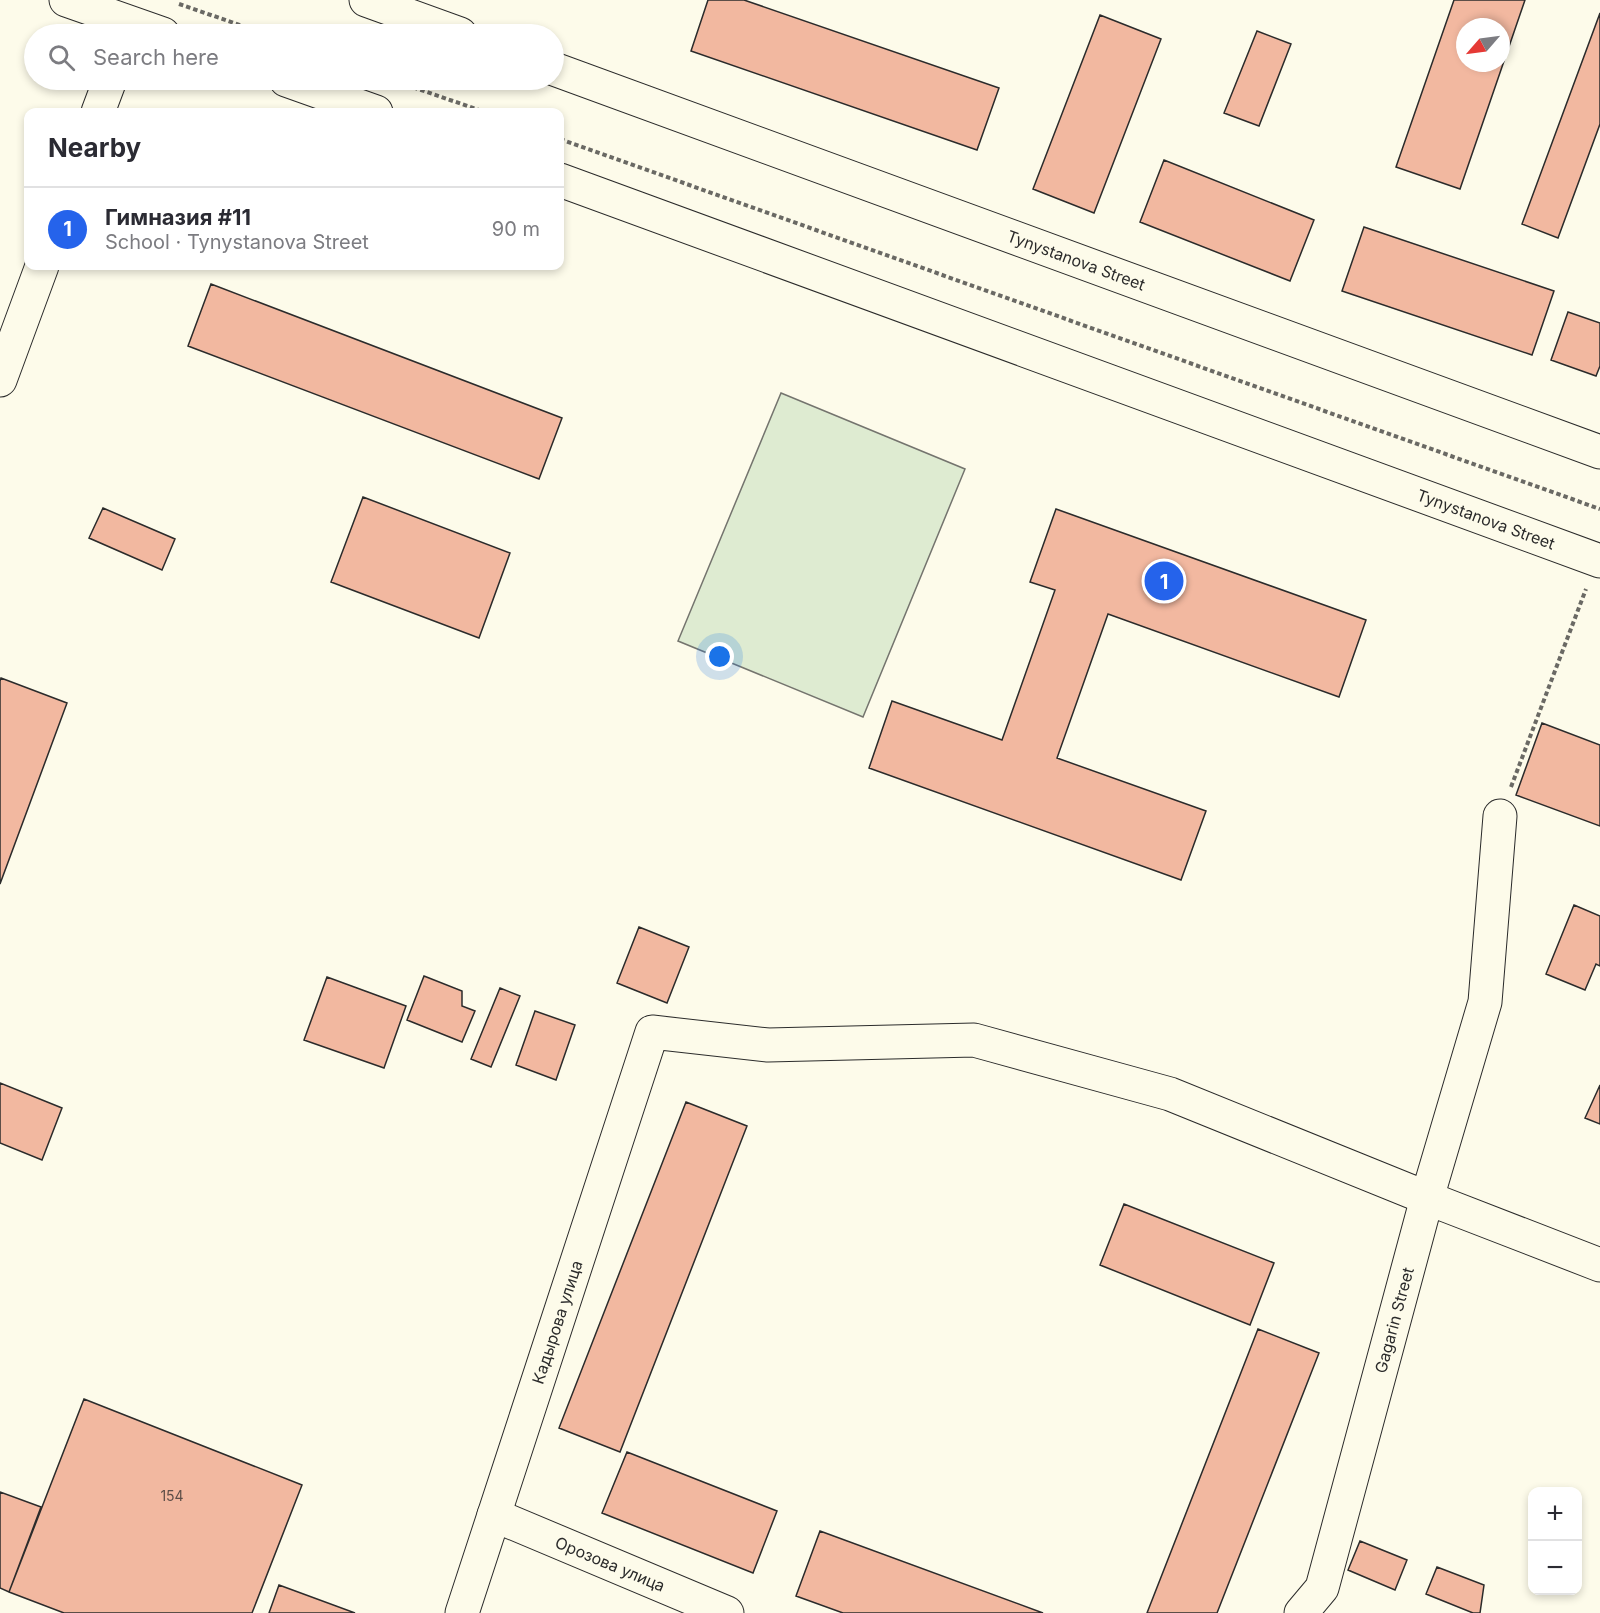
<!DOCTYPE html>
<html lang="en">
<head>
<meta charset="utf-8">
<style>
	:root { --surface:#fff; --page:#f7f7f7; --text:#2b2b33; --muted:#7c7c81; --line:#e1e1e2; --accent:#2563eb }
	body { margin:0; font-family:Inter,sans-serif; background:var(--page); color:var(--text) }
	.controls { position:absolute; right:18px; bottom:18px; display:grid; overflow:hidden; border-radius:12px; box-shadow:0 3px 9px #0003 }
	.controls button { width:54px; height:54px; display:grid; place-items:center; padding:0; border:0; border-bottom:2px solid var(--line); background:var(--surface); color:var(--text); font:30px sans-serif }
	.compass { position:absolute; left:1456px; top:18px; width:54px; height:54px; border-radius:50%; background:var(--surface); box-shadow:0 3px 9px #0003; rotate:242deg }
	.you { position:absolute; left:720px; top:657px; width:21px; height:21px; margin:-15px; border:4px solid #fff; border-radius:50%; background:#1a73e8; box-shadow:0 0 0 9px #1a73e833 }
	.badge { display:grid; place-items:center; width:39px; height:39px; border-radius:50%; background:var(--accent); color:#fff; font-size:20px; font-weight:700 }
	.pin { position:absolute; translate:-50% -50%; border:3px solid #fff; box-shadow:0 2px 6px #0006 }
	.list { margin:0; padding:0; list-style:none }
	h2 { display:flex; justify-content:space-between; align-items:center; height:78px; margin:0; padding:0 24px; font-size:26px }
	h2 small { font-size:20px; font-weight:400; color:var(--muted) }
	.list li { display:grid; grid-template-columns:39px 1fr auto; gap:18px; align-items:center; box-sizing:border-box; height:84px; padding:0 24px; border-top:2px solid var(--line) }
	.list b { display:block; font-size:22px; white-space:nowrap }
	.list p { margin:0; font-size:20px; white-space:nowrap; color:var(--muted) }
	.list em { font-size:20px; font-style:normal; color:var(--muted) }
	.icon { flex:none; width:33px; height:33px; fill:none; stroke:currentColor; stroke-width:2; stroke-linecap:round; stroke-linejoin:round }
	.map { position:relative; flex:none; width:1600px; height:1613px; overflow:hidden }
	.search { position:absolute; background:var(--surface); box-shadow:0 3px 9px #0003; left:24px; top:24px; width:540px; height:66px; display:flex; align-items:center; gap:15px; box-sizing:border-box; padding:0 21px; border-radius:33px; color:var(--muted); font-size:22px }
	.panel { position:absolute; background:var(--surface); box-shadow:0 3px 9px #0003; left:24px; top:108px; width:540px; height:162px; border-radius:12px }
	.map>svg:first-child { display:block }
	.green { fill:#deebd1; stroke:#74746e; stroke-width:1.5 }
	.building { fill:#f2b8a0; stroke:#2b2b2b; stroke-width:1.5; fill-rule:evenodd }
	.lines { fill:none; stroke-linecap:round; stroke-linejoin:round }
	.minor-casing { stroke:#2b2b2b; stroke-width:35 }
	.path { stroke:#6a6964; stroke-width:4; stroke-dasharray:4.5 3; stroke-linecap:butt }
	.minor { stroke:#fdfbea; stroke-width:33 }
	.labels { text-anchor:middle; stroke-width:4.5; stroke-linejoin:round; paint-order:stroke }
	.number-label { font-size:14px; fill:#5d4e48 }
	.street-label { font-size:16px; fill:#2b2b2b; stroke:#fdfbea }
</style>
</head>
<body>
<div class="map">
<svg width="1600" height="1613" viewBox="0 0 1600 1613">
	<rect width="100%" height="100%" fill="#fdfbea"/>
	<!-- green -->
	<path class="green" d="M781 393 965 469 863 717 678 641Z"/>
	<!-- building -->
	<path class="building" d="M708 0H744L999 88 977 150 691 51Z
		M1454 0H1525L1460 189 1396 167ZM1465 27H1501V63H1465Z
		M1600 13V124L1558 238 1522 224Z
		M1100 15 1161 39 1094 213 1033 189Z
		M1257 31 1291 44 1259 126 1224 113Z
		M1164 160 1314 220 1290 281 1140 222Z
		M1364 227 1554 291 1532 355 1342 291Z
		M211 284 562 418 539 479 188 346Z
		M1568 312 1600 323V366L1596 376 1551 360Z
		M363 497 510 553 479 638 331 582Z
		M103 508 175 539 162 570 89 538Z
		M1056 509 1366 620 1339 697 1108 614 1057 758 1206 811 1181 880 869 768 892 701 1002 740 1055 590 1030 582Z
		M1 678 67 703 0 884V681Z
		M1542 723 1600 745V826L1516 795Z
		M1574 905 1600 916V966L1596 964 1585 990 1546 974Z
		M639 927 689 947 667 1003 617 983Z
		M424 976 462 991V1006L475 1011 462 1042 407 1020Z
		M327 977 406 1006 384 1068 304 1040Z
		M500 988 520 996 491 1067 471 1059Z
		M535 1011 575 1025 556 1080 516 1065Z
		M0 1083 62 1108 42 1160 0 1143Z
		M1600 1085V1124L1585 1118Z
		M686 1102 747 1126 620 1452 559 1428Z
		M1124 1204 1274 1263 1250 1325 1100 1265Z
		M1258 1329 1319 1353 1217 1613H1147Z
		M84 1399 302 1485 252 1613H64L9 1592Z
		M627 1452 777 1511 753 1573 602 1513Z
		M0 1492 41 1507 9 1592 0 1588Z
		M820 1531 1043 1613H843L796 1596Z
		M1360 1541 1407 1560 1395 1590 1348 1570Z
		M1437 1567 1484 1585 1480 1613H1473L1426 1594Z
		M279 1585 355 1613H269Z"/>
	<g class="lines">
		<defs>
			<g id="minor">
				<path d="M66 0 163 34"/>
				<path d="M366 0 460 34"/>
				<path id="s1" d="M554 69 1600 452"/>
				<path d="M286 80 376 112"/>
				<path d="M98 112 110 80"/>
				<path id="s2" d="M560 180 1600 561"/>
				<path d="M0 380 42 266"/>
				<path id="s3" d="M494 1515 727 1613"/>
				<path id="s4" d="M462 1613 652 1032 768 1045 974 1040 1170 1094 1427 1198 1485 1002 1500 816"/>
				<path id="s5" d="M1301 1613 1322 1588 1427 1198 1600 1265"/>
			</g>
		</defs>
		<!-- minor casing -->
		<use href="#minor" class="minor-casing"/>
		<!-- path -->
		<path class="path" d="M179 4 266 34
			M392 80 485 112
			M560 139 1600 509
			M1511 787 1586 589"/>
		<!-- minor -->
		<use href="#minor" class="minor"/>
	</g>
	<g class="labels">
		<!-- number labels -->
		<g class="number-label">
			<text x="172" y="1501">154</text>
		</g>
		<!-- street labels -->
		<g class="street-label">
			<text dy="6" stroke="none"><textPath href="#s1" startOffset="556">Tynystanova Street</textPath></text>
			<text dy="6" stroke="none"><textPath href="#s2" startOffset="986">Tynystanova Street</textPath></text>
			<text dy="6" stroke="none"><textPath href="#s5" startOffset="310">Gagarin Street</textPath></text>
			<text dy="6" stroke="none"><textPath href="#s4" startOffset="306">Кадырова улица</textPath></text>
			<text dy="6" stroke="none"><textPath href="#s3" startOffset="126">Орозова улица</textPath></text>
		</g>
	</g>
</svg>
<div class="controls">
<button>+</button>
<button>−</button>
</div>
<svg class="compass" viewBox="-18 -18 36 36"><path d="M0-13l5 13h-10z" fill="#e53935"/><path d="M0 13l5-13h-10z" fill="#7c7c81"/></svg>
<div class="you"></div>
<div class="pin badge" style="left:1164px;top:581px">1</div>
<div class="search"><svg class="icon" aria-label="search" viewBox="0 0 24 24"><circle cx="10" cy="10" r="6"/><path d="M15 15l6 6"/></svg>Search here</div>
<section class="panel">
<h2>Nearby<small></small></h2>
<ul class="list">
<li><span class="badge">1</span><div><b>Гимназия #11</b><p>School · Tynystanova Street</p></div><em>90 m</em></li>
</ul>
</section>
</div>
</body>
</html>
